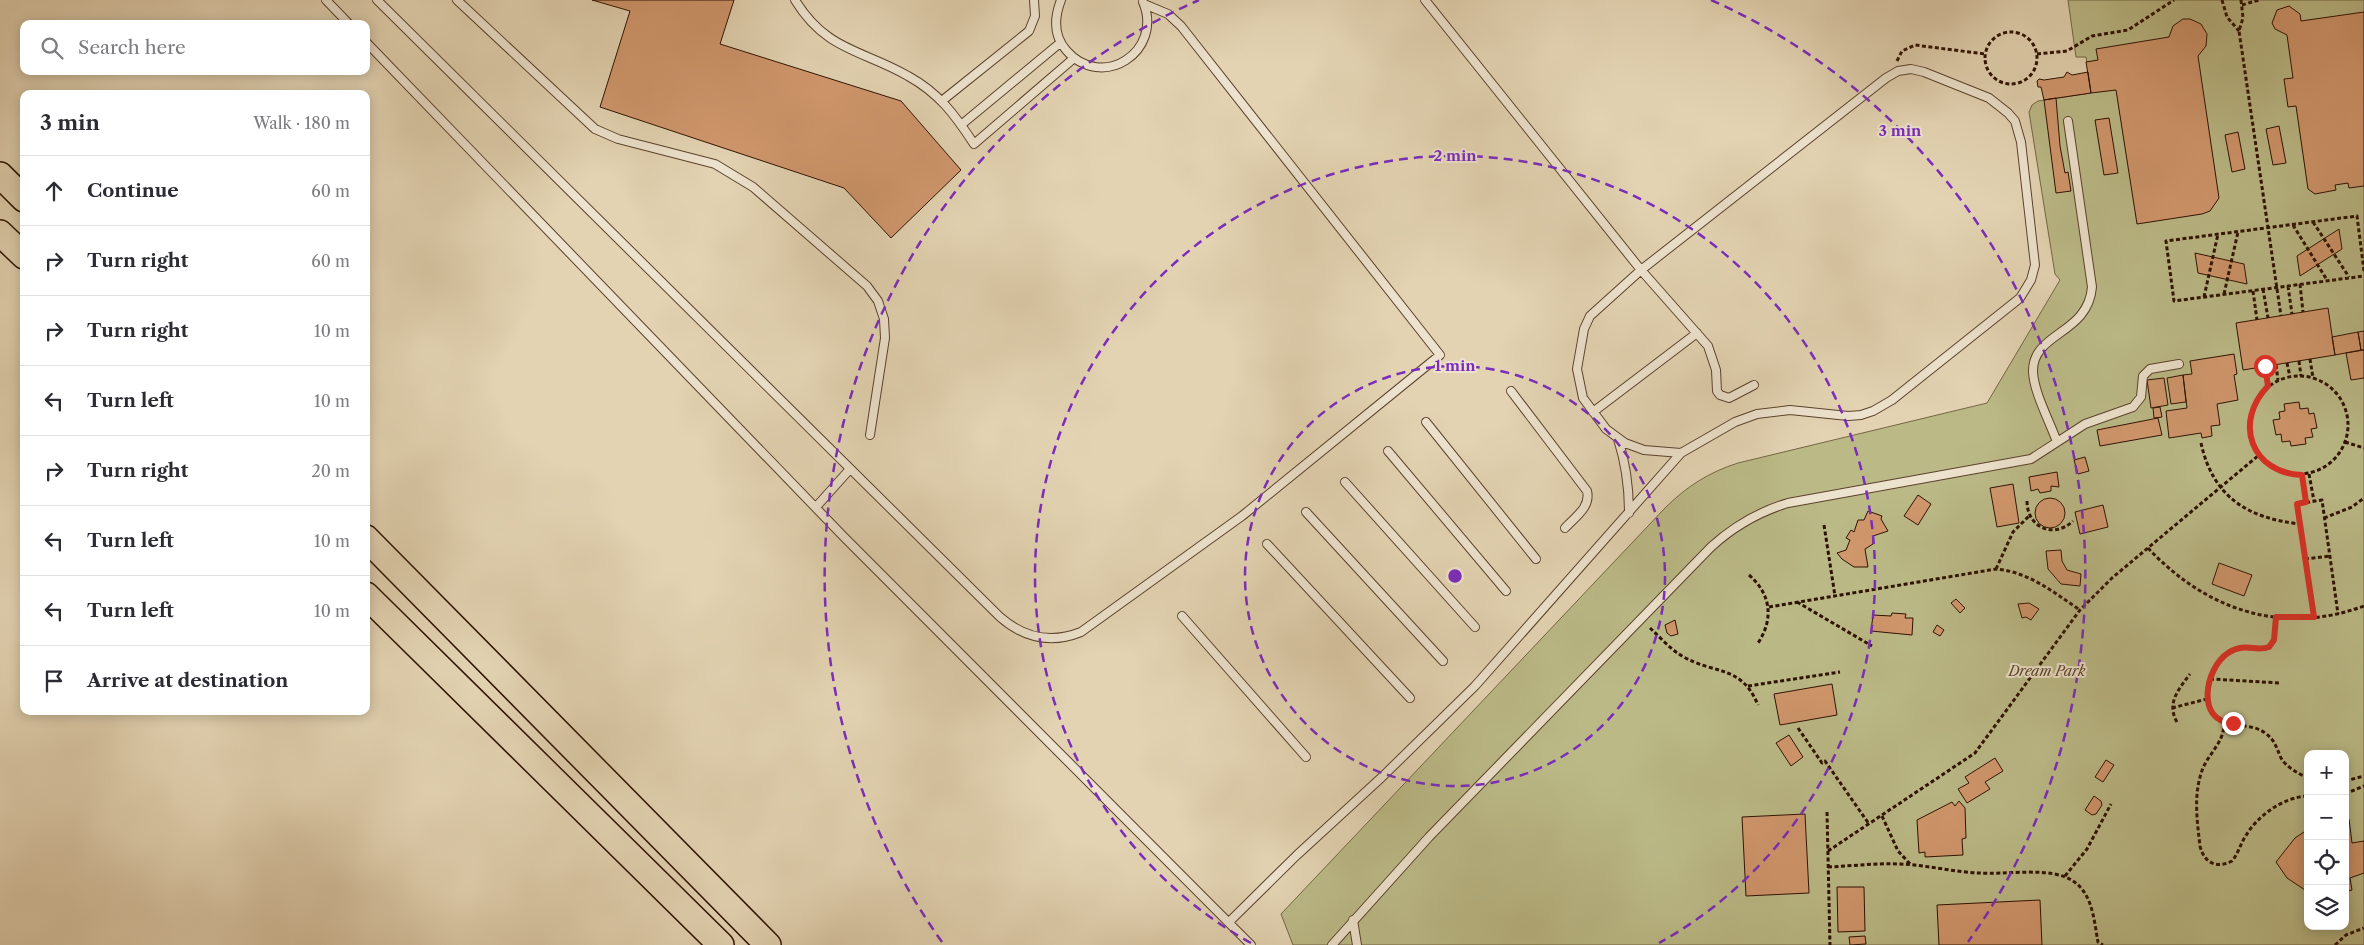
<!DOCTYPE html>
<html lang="en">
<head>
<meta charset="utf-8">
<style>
	:root { --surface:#fff; --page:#f2f2f3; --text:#2b2b33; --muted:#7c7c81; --line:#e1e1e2 }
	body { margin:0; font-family:"Libre Caslon Text",serif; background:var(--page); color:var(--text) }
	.controls { position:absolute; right:15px; bottom:15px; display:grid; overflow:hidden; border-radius:10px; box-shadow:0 2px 12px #0003 }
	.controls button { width:45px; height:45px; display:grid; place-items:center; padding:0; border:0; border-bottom:1px solid var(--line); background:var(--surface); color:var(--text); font:25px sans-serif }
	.stop { position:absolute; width:15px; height:15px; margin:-11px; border:4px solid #d93025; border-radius:50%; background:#fff }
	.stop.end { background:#d93025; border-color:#fff; box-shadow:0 1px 5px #0008 }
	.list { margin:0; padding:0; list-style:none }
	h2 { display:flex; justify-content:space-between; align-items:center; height:65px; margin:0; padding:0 20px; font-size:21px }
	h2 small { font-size:16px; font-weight:400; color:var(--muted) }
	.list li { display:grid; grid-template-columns:32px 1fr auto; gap:15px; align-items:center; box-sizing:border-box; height:70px; padding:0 20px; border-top:1px solid var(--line) }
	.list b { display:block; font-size:19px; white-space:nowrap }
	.list em { font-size:16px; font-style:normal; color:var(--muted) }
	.icon { flex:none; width:28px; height:28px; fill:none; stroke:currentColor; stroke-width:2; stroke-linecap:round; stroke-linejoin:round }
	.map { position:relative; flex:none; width:2364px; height:945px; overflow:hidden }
	.search { position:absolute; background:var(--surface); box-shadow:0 2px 12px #0003; left:20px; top:20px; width:350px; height:55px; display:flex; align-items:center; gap:12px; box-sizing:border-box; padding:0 18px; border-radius:10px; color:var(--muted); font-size:19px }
	.panel { position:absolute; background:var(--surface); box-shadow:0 2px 12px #0003; left:20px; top:90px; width:350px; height:625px; border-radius:10px }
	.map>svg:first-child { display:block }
	.green { fill:#bbba87; stroke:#746644; fill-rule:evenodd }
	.building { fill:#d1976d; stroke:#2d1100 }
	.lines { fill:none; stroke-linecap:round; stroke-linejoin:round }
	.service-casing { stroke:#5a422c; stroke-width:10 }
	.primary-casing { stroke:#2d1100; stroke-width:28 }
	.path { stroke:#2d1100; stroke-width:3; stroke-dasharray:4 2.5; stroke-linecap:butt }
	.service { stroke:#ede2cd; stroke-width:8 }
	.primary { stroke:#e3d3b2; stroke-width:25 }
	.route { stroke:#d93025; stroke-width:6 }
	.ring { fill:none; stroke:#7b2cbf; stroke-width:2.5; stroke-dasharray:9 6 }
	.labels { text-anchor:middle; stroke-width:4; stroke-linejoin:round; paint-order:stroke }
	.park-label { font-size:14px; font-style:italic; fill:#584428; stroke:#ede2cd }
	.centre { fill:#7b2cbf; stroke:#ede2cd; stroke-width:2.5 }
	.ring-label { font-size:15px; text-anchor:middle; font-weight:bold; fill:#7b2cbf; stroke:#ede2cd; stroke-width:4; stroke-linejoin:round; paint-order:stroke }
</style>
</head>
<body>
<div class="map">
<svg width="2364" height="945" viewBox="0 0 2364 945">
	<rect width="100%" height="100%" fill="#e3d3b2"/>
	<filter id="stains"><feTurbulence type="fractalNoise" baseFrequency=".004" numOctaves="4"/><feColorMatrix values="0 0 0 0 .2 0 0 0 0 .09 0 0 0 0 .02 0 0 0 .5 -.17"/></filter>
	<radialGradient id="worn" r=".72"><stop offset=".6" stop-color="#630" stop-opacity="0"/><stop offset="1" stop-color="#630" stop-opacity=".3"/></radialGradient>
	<!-- green -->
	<path class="green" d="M2068 0H2364V945H1293L1281 914 1665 508C1686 487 1709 472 1738 463L1987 403 2060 280 2055 274 2029 112 2032 105 2038 101 2091 93 2086 57H2076ZM2308 754H2345V926H2308Z"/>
	<!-- building -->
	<path class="building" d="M592 0H734L720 44 901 101 961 170 891 238 844 188 600 107 630 11Z
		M2289 6 2300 14 2301 21 2364 12V186L2349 188 2348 183 2335 185 2336 190 2315 194 2308 189 2296 106 2288 107 2284 79 2293 78 2287 35 2275 29 2272 23 2277 10Z
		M2183 19H2190L2201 24 2207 34 2206 46 2198 56 2219 198 2210 211 2202 214 2137 224 2116 90 2091 93 2086 62 2098 60 2096 49 2169 37 2173 26Z
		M2067 72 2072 75 2088 72 2091 93 2044 100 2041 87H2038L2037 81 2039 79 2044 80 2064 77Z
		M2056 98 2060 146 2065 173 2068 172 2071 191 2056 193 2044 100Z
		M2109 118 2118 173 2104 175 2095 120Z
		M2279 126 2286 163 2273 165 2266 129Z
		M2238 132 2245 169 2232 172 2225 135Z
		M2339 229 2342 249 2300 276 2297 256Z
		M2195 253 2244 264 2247 284 2198 273Z
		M2328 308 2335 355 2243 370 2236 323Z
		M2364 331V350H2361L2358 332Z
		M2358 332 2361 350 2335 355 2332 337Z
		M2364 350V378L2351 380 2346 353Z
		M2234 354 2237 374 2234 375 2238 400 2217 404 2220 425 2211 426 2212 436 2202 438 2201 433 2169 438 2166 411 2187 408 2183 375 2192 374 2190 361Z
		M2183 375 2186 402 2171 404 2167 378Z
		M2164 378 2168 405 2151 408 2147 380Z
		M2299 402 2300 409 2308 408 2309 414 2314 413 2317 428 2311 429 2313 437 2305 438 2306 444 2291 446 2290 441 2282 442 2281 434 2276 435 2273 420 2280 419 2279 412 2285 411 2284 404Z
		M2160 407 2162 417 2154 418 2153 408Z
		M2158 418 2162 435 2100 446 2097 430Z
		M2085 457 2089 471 2078 474 2074 460Z
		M2057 472 2059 487 2051 486V491L2040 493 2038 489 2031 491 2029 477Z
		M2013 484 2019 523 1997 527 1990 488Z
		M1918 495 1931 504 1918 525 1904 516Z
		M2035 513a15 15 0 1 1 30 0a15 15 0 1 1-30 0Z
		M2103 505 2108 527 2080 534 2075 512Z
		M1868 511 1882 516 1881 519 1888 531 1873 536V544L1865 549 1868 567H1854L1842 559 1837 553 1846 550 1850 540 1846 538 1851 530 1854 532 1858 520H1864Z
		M2061 550 2062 561 2067 570 2081 574 2080 586 2061 584 2048 569 2046 551Z
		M2219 563 2252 575 2244 596 2212 584Z
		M1956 599 1965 608 1960 613 1951 603Z
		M2029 603 2039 609 2031 620 2026 617 2022 618 2018 604Z
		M1892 613 1906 614 1905 618H1913L1912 635 1871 631 1873 615 1891 616Z
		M1675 620 1678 634 1671 636 1667 633 1665 625Z
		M1937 625 1944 630 1940 636 1933 632Z
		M1832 684 1837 715 1780 725 1774 694Z
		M1789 735 1803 757 1791 766 1776 743Z
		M1995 758 2003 771 1985 782 1990 789 1967 803 1958 789 1969 783 1965 777Z
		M2106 760 2114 765 2103 782 2095 777Z
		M2094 796 2101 801 2102 805 2096 814 2092 815 2085 810Z
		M1959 801 1965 808 1966 838 1962 839 1963 855 1925 857V852L1919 853 1917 820 1952 802 1955 806Z
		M1805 814 1809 893 1746 896 1742 817Z
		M2345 819H2349L2352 843 2364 841V873L2350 878 2352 890 2345 892Z
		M2307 830H2308V892L2287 878 2276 862 2295 838Z
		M1837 887H1864L1865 931 1838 932Z
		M2040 900 2042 945H1939L1937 905Z
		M1865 936 1866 944 1850 945 1849 937Z"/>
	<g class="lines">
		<defs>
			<path id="service" d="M326 0 349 24
				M377 0 1000 617C1024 638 1051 644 1081 632L1242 516 1440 355 1181 26 1168 14 1144 4
				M457 0 595 129 618 139 715 164 753 187 867 286 878 301 884 319 885 338 870 435
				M795 0C826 51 863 50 908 76 939 93 955 115 974 144L1073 59
				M1061 0C1054 18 1053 35 1066 50 1102 92 1164 51 1143 2
				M1425 0 1641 270 1708 346 1716 370 1717 391 1720 395 1729 398 1754 385
				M366 42 843 536 1251 945
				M943 100 1029 31 1035 16 1034 0
				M961 125 1060 43
				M1511 391 1587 491C1591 507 1575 517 1565 528
				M1593 412 1697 333
				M1426 422 1536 559
				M1618 439C1626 464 1629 487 1629 513
				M2057 442C2050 422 2034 393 2033 372 2032 332 2088 335 2092 287L2068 121
				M1388 451 1506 591
				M1345 482 1475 627
				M816 507 850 469
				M1306 512 1443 661
				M1267 544 1410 698
				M1182 616 1306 757
				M1353 920 1357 945
				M1230 921 1297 855 1382 777 1475 686 1681 453 1735 422 1757 414 1790 410 1848 416 1861 415 1873 411 1892 400 2020 298 2031 280 2035 265 2021 142 2015 121 2008 113 1989 98 1924 72 1911 69 1898 71 1886 78 1641 270 1590 316 1584 329 1577 369 1583 398 1606 429 1625 443 1644 450 1681 453
				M1332 945 1429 837 1711 547C1734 526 1758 512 1788 503L2031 459 2085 424 2133 407 2141 397 2143 376 2150 369 2179 364"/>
			<path id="primary" d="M0 175 24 199
				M0 233 24 256
				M366 538 768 945
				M366 595 721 945"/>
		</defs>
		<!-- service casing -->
		<use href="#service" class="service-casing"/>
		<!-- primary casing -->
		<use href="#primary" class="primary-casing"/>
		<!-- path -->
		<path class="path" d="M2222 0 2227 17 2239 31
			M2241 0 2243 18 2239 31 2281 316
			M2242 5 2259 0
			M1985 58a26 26 0 1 1 52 0a26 26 0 1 1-52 0Z
			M2037 54 2067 51 2092 36 2128 30 2174 0
			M1897 61 1902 51 1915 45 1985 54
			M2313 222 2349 277
			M2293 225 2327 280
			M2364 271 2357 216 2166 241 2174 301 2364 276
			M2300 284 2303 312
			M2288 286 2292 314
			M2263 289 2268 318
			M2253 291 2257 320
			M2224 294 2238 232
			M2204 297 2218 234
			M2310 359 2313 378
			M2299 361 2301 376
			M2287 363 2290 377
			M2276 365 2278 380
			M2265 367 2268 386
			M2250 425a49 49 0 1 1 98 0a49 49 0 1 1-98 0Z
			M2345 442 2364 448
			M2201 443C2213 497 2247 518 2300 524
			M2309 474 2314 501
			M2302 475 2306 502
			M2027 501C2027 528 2054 539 2073 521
			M2324 518 2352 507 2364 498
			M1824 525 1835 596
			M2148 548C2206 610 2282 636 2364 606
			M2305 559 2330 556
			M1996 569 2013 532 2029 516
			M1749 575C1771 594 1774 619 1758 643
			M1797 602 1872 646
			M1769 607 1996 569C2029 572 2053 592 2080 610
			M2277 617 2274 640 2269 647C2258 652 2246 644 2232 651 2209 662 2195 705 2221 721 2234 728 2252 723 2265 733 2275 740 2276 747 2281 758 2286 767 2299 774 2308 778
			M2314 617 2297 504 2322 500 2338 614
			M1650 628C1660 637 1670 649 1682 656 1714 675 1741 664 1758 705
			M2210 679 2281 683
			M1748 686 1840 672
			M2172 708 2207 699
			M2177 722C2166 703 2179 689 2190 674
			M2224 722C2225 741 2210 752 2203 768 2193 793 2197 820 2200 846 2204 863 2217 869 2232 861 2238 854 2240 845 2245 837 2257 816 2283 797 2308 796
			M1798 728 1822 763 1825 761 1869 824
			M2345 781 2364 776
			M2345 794 2364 786
			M1827 812 1830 945
			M1882 816 1898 851 1911 865
			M1828 851 1975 753 2080 610 2112 578 2259 455
			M1828 867C1852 866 1876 863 1900 864 1927 865 1953 872 1979 873 2005 875 2051 866 2073 881 2093 894 2094 921 2098 942L2103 945
			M2065 876 2087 849 2111 804
			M2335 945 2346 935 2364 928"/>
		<!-- service -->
		<use href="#service" class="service"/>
		<!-- primary -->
		<use href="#primary" class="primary"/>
	</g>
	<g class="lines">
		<!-- route -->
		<path class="route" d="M2233 723C2195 722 2205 668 2228 653 2245 642 2255 652 2269 647L2274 640 2276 617H2314L2297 504 2306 502 2302 475C2251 473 2233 422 2268 386L2265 366"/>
	</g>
	<!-- distance rings -->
	<g class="ring">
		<circle cx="1455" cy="576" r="210"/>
		<path d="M1251 943A420 420 0 1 1 1659 943"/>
		<path d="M942 942A630 630 0 0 1 1199 0M1711 0A630 630 0 0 1 1968 942"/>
	</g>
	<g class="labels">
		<!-- park labels -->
		<g class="park-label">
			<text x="2047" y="676">Dream Park</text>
		</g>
	</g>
	<circle cx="1455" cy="576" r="8" class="centre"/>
	<g class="ring-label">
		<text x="1900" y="136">3 min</text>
		<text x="1455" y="161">2 min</text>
		<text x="1455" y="371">1 min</text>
	</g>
	<rect width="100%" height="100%" filter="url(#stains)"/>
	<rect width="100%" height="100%" fill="url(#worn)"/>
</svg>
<div class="controls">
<button>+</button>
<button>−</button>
<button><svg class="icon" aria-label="locate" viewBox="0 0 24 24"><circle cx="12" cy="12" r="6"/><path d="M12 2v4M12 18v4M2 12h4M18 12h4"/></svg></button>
<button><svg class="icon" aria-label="layers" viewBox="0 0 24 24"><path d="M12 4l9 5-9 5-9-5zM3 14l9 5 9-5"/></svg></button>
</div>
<div class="stop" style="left:2265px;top:366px"></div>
<div class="stop end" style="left:2233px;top:723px"></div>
<div class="search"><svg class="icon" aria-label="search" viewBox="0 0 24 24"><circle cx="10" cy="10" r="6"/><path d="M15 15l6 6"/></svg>Search here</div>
<section class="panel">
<h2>3 min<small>Walk · 180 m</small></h2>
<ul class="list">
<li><svg class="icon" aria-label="ahead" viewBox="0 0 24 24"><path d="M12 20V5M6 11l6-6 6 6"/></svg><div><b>Continue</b></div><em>60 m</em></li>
<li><svg class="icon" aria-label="right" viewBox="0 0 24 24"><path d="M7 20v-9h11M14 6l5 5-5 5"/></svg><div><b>Turn right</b></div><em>60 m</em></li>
<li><svg class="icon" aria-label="right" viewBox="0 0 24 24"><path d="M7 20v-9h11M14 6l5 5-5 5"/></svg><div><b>Turn right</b></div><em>10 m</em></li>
<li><svg class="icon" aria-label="left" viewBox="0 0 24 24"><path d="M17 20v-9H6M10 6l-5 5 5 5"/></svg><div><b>Turn left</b></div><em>10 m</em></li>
<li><svg class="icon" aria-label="right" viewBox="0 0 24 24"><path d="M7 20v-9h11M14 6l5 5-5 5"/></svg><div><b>Turn right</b></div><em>20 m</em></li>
<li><svg class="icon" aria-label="left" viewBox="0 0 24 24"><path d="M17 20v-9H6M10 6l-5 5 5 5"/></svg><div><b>Turn left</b></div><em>10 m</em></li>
<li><svg class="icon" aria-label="left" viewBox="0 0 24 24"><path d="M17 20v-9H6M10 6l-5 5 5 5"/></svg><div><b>Turn left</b></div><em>10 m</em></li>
<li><svg class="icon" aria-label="arrive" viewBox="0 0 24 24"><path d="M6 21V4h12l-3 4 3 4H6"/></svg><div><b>Arrive at destination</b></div></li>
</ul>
</section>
</div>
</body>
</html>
